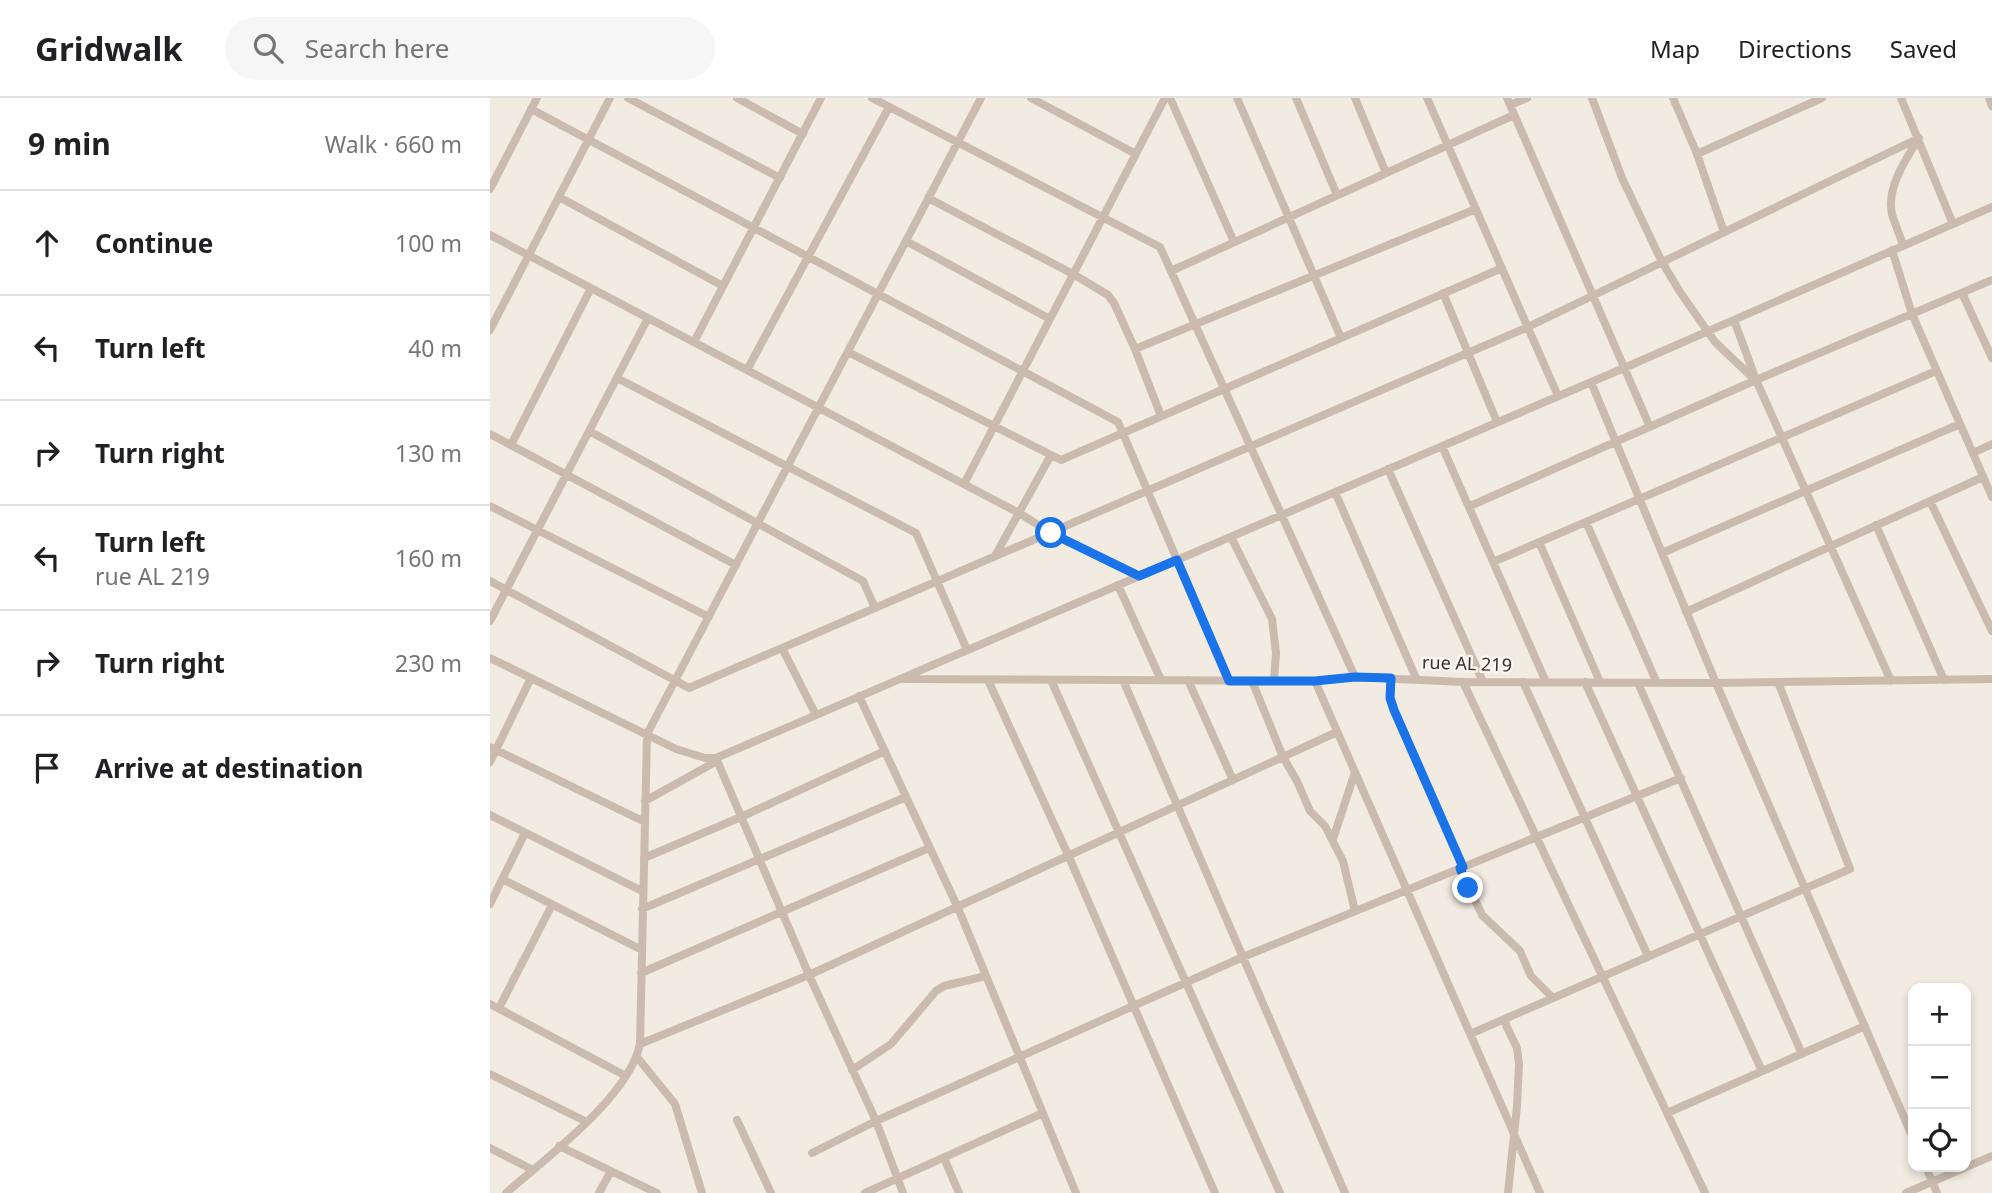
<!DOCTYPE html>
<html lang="en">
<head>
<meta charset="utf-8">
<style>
	:root { --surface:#fff; --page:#f6f6f6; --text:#202124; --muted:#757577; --line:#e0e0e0 }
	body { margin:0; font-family:"Noto Sans",sans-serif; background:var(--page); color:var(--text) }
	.controls { position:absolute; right:21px; bottom:21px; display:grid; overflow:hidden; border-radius:14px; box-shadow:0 4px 10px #0003 }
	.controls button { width:63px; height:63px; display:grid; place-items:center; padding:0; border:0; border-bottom:2px solid var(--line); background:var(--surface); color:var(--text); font:35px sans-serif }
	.stop { position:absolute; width:21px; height:21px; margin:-16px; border:5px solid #1a73e8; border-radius:50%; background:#fff }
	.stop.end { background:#1a73e8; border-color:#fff; box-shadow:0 2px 7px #0008 }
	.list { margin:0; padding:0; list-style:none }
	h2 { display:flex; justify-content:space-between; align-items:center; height:91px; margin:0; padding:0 28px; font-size:30px }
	h2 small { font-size:23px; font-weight:400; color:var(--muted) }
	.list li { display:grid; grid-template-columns:46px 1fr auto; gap:21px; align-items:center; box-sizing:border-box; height:105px; padding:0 28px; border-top:2px solid var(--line) }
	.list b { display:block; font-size:26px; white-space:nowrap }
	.list p { margin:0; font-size:23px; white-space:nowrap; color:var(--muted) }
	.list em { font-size:23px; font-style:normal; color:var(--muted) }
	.icon { flex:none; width:38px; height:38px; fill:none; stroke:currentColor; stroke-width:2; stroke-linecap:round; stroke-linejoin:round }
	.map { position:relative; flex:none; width:1502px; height:1095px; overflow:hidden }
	header { display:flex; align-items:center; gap:42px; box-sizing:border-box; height:98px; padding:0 35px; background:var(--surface); border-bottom:2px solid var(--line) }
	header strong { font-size:33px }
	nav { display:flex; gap:38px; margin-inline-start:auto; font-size:24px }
	.search { width:490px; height:63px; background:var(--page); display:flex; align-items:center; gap:18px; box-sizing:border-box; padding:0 24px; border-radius:38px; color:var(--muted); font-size:26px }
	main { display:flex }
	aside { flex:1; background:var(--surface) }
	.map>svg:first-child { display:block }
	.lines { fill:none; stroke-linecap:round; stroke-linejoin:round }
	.minor { stroke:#cabbae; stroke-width:8 }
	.route { stroke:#1a73e8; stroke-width:9 }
	.labels { text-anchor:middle; stroke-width:5; stroke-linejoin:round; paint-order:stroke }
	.street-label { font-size:18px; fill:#39302c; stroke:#faf5ee }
</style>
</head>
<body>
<header>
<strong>Gridwalk</strong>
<div class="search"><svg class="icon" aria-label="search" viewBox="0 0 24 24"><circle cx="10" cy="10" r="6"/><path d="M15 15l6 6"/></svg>Search here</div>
<nav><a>Map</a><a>Directions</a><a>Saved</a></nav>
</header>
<main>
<aside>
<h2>9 min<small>Walk · 660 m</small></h2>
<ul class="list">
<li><svg class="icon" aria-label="ahead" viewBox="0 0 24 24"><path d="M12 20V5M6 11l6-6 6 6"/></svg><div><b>Continue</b></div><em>100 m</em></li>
<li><svg class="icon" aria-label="left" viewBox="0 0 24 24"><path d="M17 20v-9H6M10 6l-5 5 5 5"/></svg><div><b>Turn left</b></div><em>40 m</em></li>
<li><svg class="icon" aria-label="right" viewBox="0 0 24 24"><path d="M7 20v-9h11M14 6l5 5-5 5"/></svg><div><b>Turn right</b></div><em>130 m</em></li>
<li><svg class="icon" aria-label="left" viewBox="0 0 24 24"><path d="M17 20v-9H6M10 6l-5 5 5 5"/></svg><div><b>Turn left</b><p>rue AL 219</p></div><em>160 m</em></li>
<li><svg class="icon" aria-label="right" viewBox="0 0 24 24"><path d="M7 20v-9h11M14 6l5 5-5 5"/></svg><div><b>Turn right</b></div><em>230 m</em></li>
<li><svg class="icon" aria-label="arrive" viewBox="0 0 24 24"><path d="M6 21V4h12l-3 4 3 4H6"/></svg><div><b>Arrive at destination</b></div></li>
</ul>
</aside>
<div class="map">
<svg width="1502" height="1095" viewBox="0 0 1502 1095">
	<rect width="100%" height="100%" fill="#f2ebe2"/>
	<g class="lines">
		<!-- minor -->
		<path class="minor" d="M138 0 290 80
			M247 0 313 36
			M382 0 670 149 865 579
			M541 0 646 56
			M680 0 744 144
			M747 0 851 240
			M806 0 847 97
			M865 0 896 75
			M937 0 1068 298
			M1017 0 1160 329
			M1102 0 1132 80 1172 164 1190 194 1225 244 1263 280
			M1183 0 1207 56 1234 134
			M1411 0 1463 126
			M1499 0 1502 8
			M1020 7 1037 0
			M41 11 628 324 739 583
			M1207 56 1332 0
			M0 91 47 0
			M69 99 233 188
			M438 100 583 176 618 197 624 205 645 251 671 318
			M0 137 529 415 561 435 649 478
			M416 143 560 221
			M1413 147C1410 137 1405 127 1402 116 1396 90 1416 61 1429 40
			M1402 152 1422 216 1502 399
			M681 173 1024 17
			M953 195 1007 324
			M1472 195 1502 260
			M1244 222 1266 282 1401 583
			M0 232 120 0
			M204 244 331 0
			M645 251 986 111
			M358 254 571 362 1012 170
			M257 272 399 9
			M127 280 426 435 477 552
			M1101 284 1226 585 1423 1040
			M99 333 373 483 385 510
			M0 336 246 467
			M21 347 101 190
			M952 348 1056 584
			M1483 355 1502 346
			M898 371 993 584
			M474 386 675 0
			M845 394 926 580
			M1440 403 1502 533
			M0 408 219 519
			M980 408 1266 282 1502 182
			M1096 424 1167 585
			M1386 427 1454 582
			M741 439 782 521 786 555 784 582
			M1049 444 1110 584
			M1172 455 1470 326
			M505 458 561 357
			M1003 464 1446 273
			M0 483 199 590 1038 229 1429 40
			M628 487 671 582
			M1196 514 1493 379
			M0 523 158 220
			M292 550 326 617
			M0 560 186 651 215 660H226L1134 270 1502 109
			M901 580 900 600 904 612 973 769
			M412 581 825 583 865 579 973 584 1226 585 1502 581
			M498 582 579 759 725 1095
			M561 582 790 1095
			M633 582 855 1095
			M698 582 743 682
			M762 583 793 659 807 683 820 713 835 728 853 763 865 813
			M825 583 1050 1095
			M973 584 1215 1095
			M1033 584 1158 858
			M1095 584 1272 973
			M1148 585 1312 956
			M369 598 468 810 586 1095
			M0 649 155 724
			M226 660 319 877 386 1023 413 1095
			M0 664 41 580
			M155 703 227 663
			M0 717 152 793
			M843 741 865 674
			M154 760 251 719 395 653
			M970 770 992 817 1030 853 1041 878 1063 900
			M12 781 152 852
			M0 806 35 735
			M152 811 416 699
			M151 875 439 750
			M0 906 136 978
			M9 910 62 807
			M1016 921V927L1027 950 1029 966 1027 1008 1018 1095
			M980 936 1360 771 1288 584
			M150 946 319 877 847 634
			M147 959 185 1006 212 1095
			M362 972 401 946 446 893 454 888 496 878
			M0 976 97 1024
			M1177 1015 1375 928
			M247 1022 281 1095
			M69 1048 167 1095
			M0 1050 43 1072
			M322 1055 386 1023 753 859 1191 680
			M454 1060 469 1095
			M1436 1069 1447 1095
			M16 1095C56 1060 139 999 150 946L157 636 491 0
			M109 1095 121 1073
			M375 1095 553 1015
			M1416 1095 1502 1058"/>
	</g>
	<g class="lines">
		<!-- route -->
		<path class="route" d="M561 435 649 478 687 462 739 583H825L865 579 901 580 900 600 904 612 973 769 970 770 978 790"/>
	</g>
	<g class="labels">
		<!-- street labels -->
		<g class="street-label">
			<text transform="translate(977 566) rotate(2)" y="6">rue AL 219</text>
		</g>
	</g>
</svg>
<div class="controls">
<button>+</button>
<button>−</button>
<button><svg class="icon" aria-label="locate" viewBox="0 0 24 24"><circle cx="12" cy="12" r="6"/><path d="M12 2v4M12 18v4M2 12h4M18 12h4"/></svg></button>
</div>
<div class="stop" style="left:561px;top:435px"></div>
<div class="stop end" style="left:978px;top:790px"></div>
</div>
</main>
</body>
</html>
